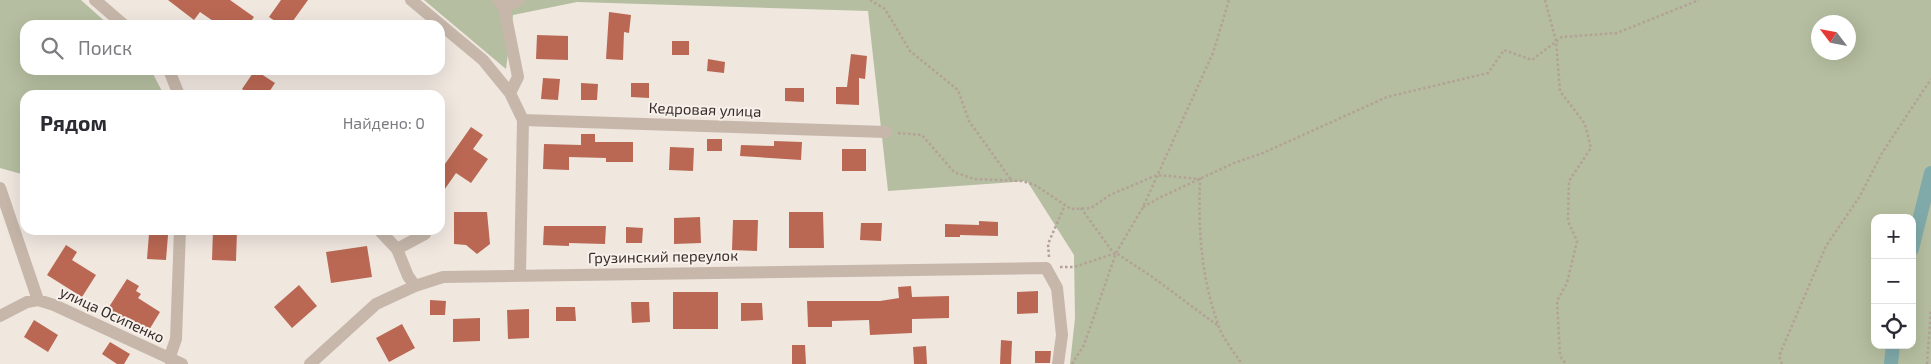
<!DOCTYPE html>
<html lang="ru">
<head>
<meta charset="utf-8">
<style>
	:root { --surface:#fff; --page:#f2f2f3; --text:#2b2b33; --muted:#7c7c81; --line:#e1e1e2 }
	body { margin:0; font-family:"Exo 2",sans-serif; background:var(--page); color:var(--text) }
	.controls { position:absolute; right:15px; bottom:15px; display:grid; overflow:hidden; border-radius:10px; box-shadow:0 5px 20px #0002 }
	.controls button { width:45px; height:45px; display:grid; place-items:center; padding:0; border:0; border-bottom:1px solid var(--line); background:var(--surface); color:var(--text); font:25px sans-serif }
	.compass { position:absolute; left:1811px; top:15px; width:45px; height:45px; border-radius:50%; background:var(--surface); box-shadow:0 5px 20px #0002; rotate:302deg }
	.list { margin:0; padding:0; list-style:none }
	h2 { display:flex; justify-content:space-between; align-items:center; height:65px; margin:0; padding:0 20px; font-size:21px }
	h2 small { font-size:16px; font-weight:400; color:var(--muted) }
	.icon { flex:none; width:28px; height:28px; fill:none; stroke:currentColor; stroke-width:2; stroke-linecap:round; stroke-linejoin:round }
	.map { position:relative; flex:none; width:1931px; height:364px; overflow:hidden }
	.search { position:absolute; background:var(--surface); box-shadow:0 5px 20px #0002; left:20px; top:20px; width:425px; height:55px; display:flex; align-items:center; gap:12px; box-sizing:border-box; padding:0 18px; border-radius:15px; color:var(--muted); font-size:19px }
	.panel { position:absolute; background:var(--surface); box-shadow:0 5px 20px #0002; left:20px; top:90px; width:425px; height:145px; border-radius:15px }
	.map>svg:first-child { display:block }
	.green { fill:#b5bea0; fill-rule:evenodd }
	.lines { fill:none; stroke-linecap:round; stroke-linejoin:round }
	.canal { stroke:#80aaaa; stroke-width:14 }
	.building { fill:#ba6853 }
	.path { stroke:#b3a196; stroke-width:2.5; stroke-dasharray:2.5 2.5; stroke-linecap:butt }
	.minor { stroke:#c7b7ab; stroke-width:12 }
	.labels { text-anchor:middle; stroke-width:4; stroke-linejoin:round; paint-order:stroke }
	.street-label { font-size:15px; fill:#362d2a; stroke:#f8f1eb }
</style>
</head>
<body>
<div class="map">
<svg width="1931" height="364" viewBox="0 0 1931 364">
	<rect width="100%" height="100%" fill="#f0e7df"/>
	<!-- green -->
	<path class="green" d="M0 0H81L109 25H25V70H151L164 95H25V175L0 168Z
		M424 0H1931V364H1070L1075 318 1074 255 1027 181 888 191 868 11 577 2 513 15 506 69ZM1818 22H1848V52H1818ZM1875 218H1912V345H1875Z"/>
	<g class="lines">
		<!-- canal -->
		<path class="canal" d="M1912 249 1931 173
			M1891 364 1893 345"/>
	</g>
	<!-- building -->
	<path class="building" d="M168 0H230L254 17 248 25H219L200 12 194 20Z
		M281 0H308L290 25H281L269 17Z
		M609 12 631 15 629 33 624 32 623 60 606 59Z
		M537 35 568 36V60L536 59Z
		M672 41H689V55H672Z
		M851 54 867 56 865 79 859 78V105L836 104V87H847Z
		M708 59 725 62 724 73 707 71Z
		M255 70 275 83 267 95H251L242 89Z
		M543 78 560 79 558 100 541 99Z
		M581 83 598 84 597 100H581Z
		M631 83H649V98L631 97Z
		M785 88H804V102L785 101Z
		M471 127 483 135 473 149 488 159 471 183 456 173 440 196V171Z
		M581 134H595V142H633V162H606V158L569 157V170L543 169 544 144 581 145Z
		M707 139H722V151H707Z
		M774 141 802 142 801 160 740 156 741 145 774 146Z
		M670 147 694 148 693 171 669 170Z
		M842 149H866V171H842Z
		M454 212H487L490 244 477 254 466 245 454 244Z
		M789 212H823L824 248H789Z
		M700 217 701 243 674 244V218Z
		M733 220H758L757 251 732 250Z
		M979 221 998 222V236L960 235V237H945V224L979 225Z
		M861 223H882L881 241 860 240Z
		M544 226H606L605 244 569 243V246L543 245Z
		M626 227 643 228 642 243H626Z
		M213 230 237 231 236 261 212 260Z
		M149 234 168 235 166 260 147 259Z
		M66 245 77 252 72 260 96 275 82 297 47 275Z
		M367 246 372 277 331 283 326 252Z
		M127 279 139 286 136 291 141 294 138 298 160 312 146 335 107 310Z
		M299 285 317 306 292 328 274 307Z
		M911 286 912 297 949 296V318L912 319V333L870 335 869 320 832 321V327H808L807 301H880L899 298 898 287Z
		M1038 291V313L1017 314V292Z
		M673 292H718V329H673Z
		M430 300 446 301 445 315H430Z
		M631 302H649L650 322 632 323Z
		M741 303H762L763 320 741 321Z
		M556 307H575L576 321H556Z
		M529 309V338L508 339 507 310Z
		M480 318V341L453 342V319Z
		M34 320 58 335 48 352 24 337Z
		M402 324 415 348 389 362 376 338Z
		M1001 340 1012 341 1011 364H1000Z
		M110 342 130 354 124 364H117L102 354Z
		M792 345H805L806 364H792Z
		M926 346 927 364H914L913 347Z
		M1035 351H1051L1050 363H1035Z"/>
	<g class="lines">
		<!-- path -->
		<path class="path" d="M870 0 885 9 910 51 958 90 969 121 1012 181
			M1545 0 1556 41 1560 91 1585 124 1591 148 1569 181 1568 221 1577 241 1567 283 1557 301 1560 356 1566 364
			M898 133 922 135 954 172 974 179 1022 181 1035 185 1071 209 1091 208 1110 195 1157 175 1200 179C1198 228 1201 277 1218 324 1222 338 1234 352 1242 364
			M1143 207 1161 197 1234 163 1263 153 1387 97 1488 73 1504 50 1532 60 1562 37 1617 33 1699 0
			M1081 208 1112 251 1114 253
			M1049 257 1048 244 1065 205
			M1060 267H1074L1116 253 1151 276 1217 325
			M1072 364 1084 345 1116 253 1143 207 1213 53 1229 0
			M1782 364 1779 356 1826 246 1860 196 1882 153 1931 79
			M1927 364 1931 309"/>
		<!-- minor -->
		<path class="minor" d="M95 0 124 25
			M411 0 483 60 510 93 523 120 520 275
			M498 0 504 7 518 77 510 93
			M504 7 519 0
			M169 70 179 95
			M523 120 886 132
			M0 188 38 300
			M379 230 397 249 425 234V230
			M397 249 408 276 415 286
			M0 316 27 302 38 300 54 305 182 364
			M169 359 176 339 180 230
			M310 364 376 304 415 286 443 277 1046 268 1057 288 1062 335 1058 364"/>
	</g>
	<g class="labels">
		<!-- street labels -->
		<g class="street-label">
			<text transform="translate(705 110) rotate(2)" y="5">Кедровая улица</text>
			<text transform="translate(663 257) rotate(-1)" y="5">Грузинский переулок</text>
			<text transform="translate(112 315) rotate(25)" y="5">улица Осипенко</text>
		</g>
	</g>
</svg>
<div class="controls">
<button>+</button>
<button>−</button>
<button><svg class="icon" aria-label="locate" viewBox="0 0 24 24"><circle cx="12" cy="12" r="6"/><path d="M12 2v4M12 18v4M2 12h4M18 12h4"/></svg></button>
</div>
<svg class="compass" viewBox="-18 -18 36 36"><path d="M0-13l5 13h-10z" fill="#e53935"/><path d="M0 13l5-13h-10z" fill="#7c7c81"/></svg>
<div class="search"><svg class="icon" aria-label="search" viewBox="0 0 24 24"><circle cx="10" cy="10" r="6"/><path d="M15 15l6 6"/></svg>Поиск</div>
<section class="panel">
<h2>Рядом<small>Найдено: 0</small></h2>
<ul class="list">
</ul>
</section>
</div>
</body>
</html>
